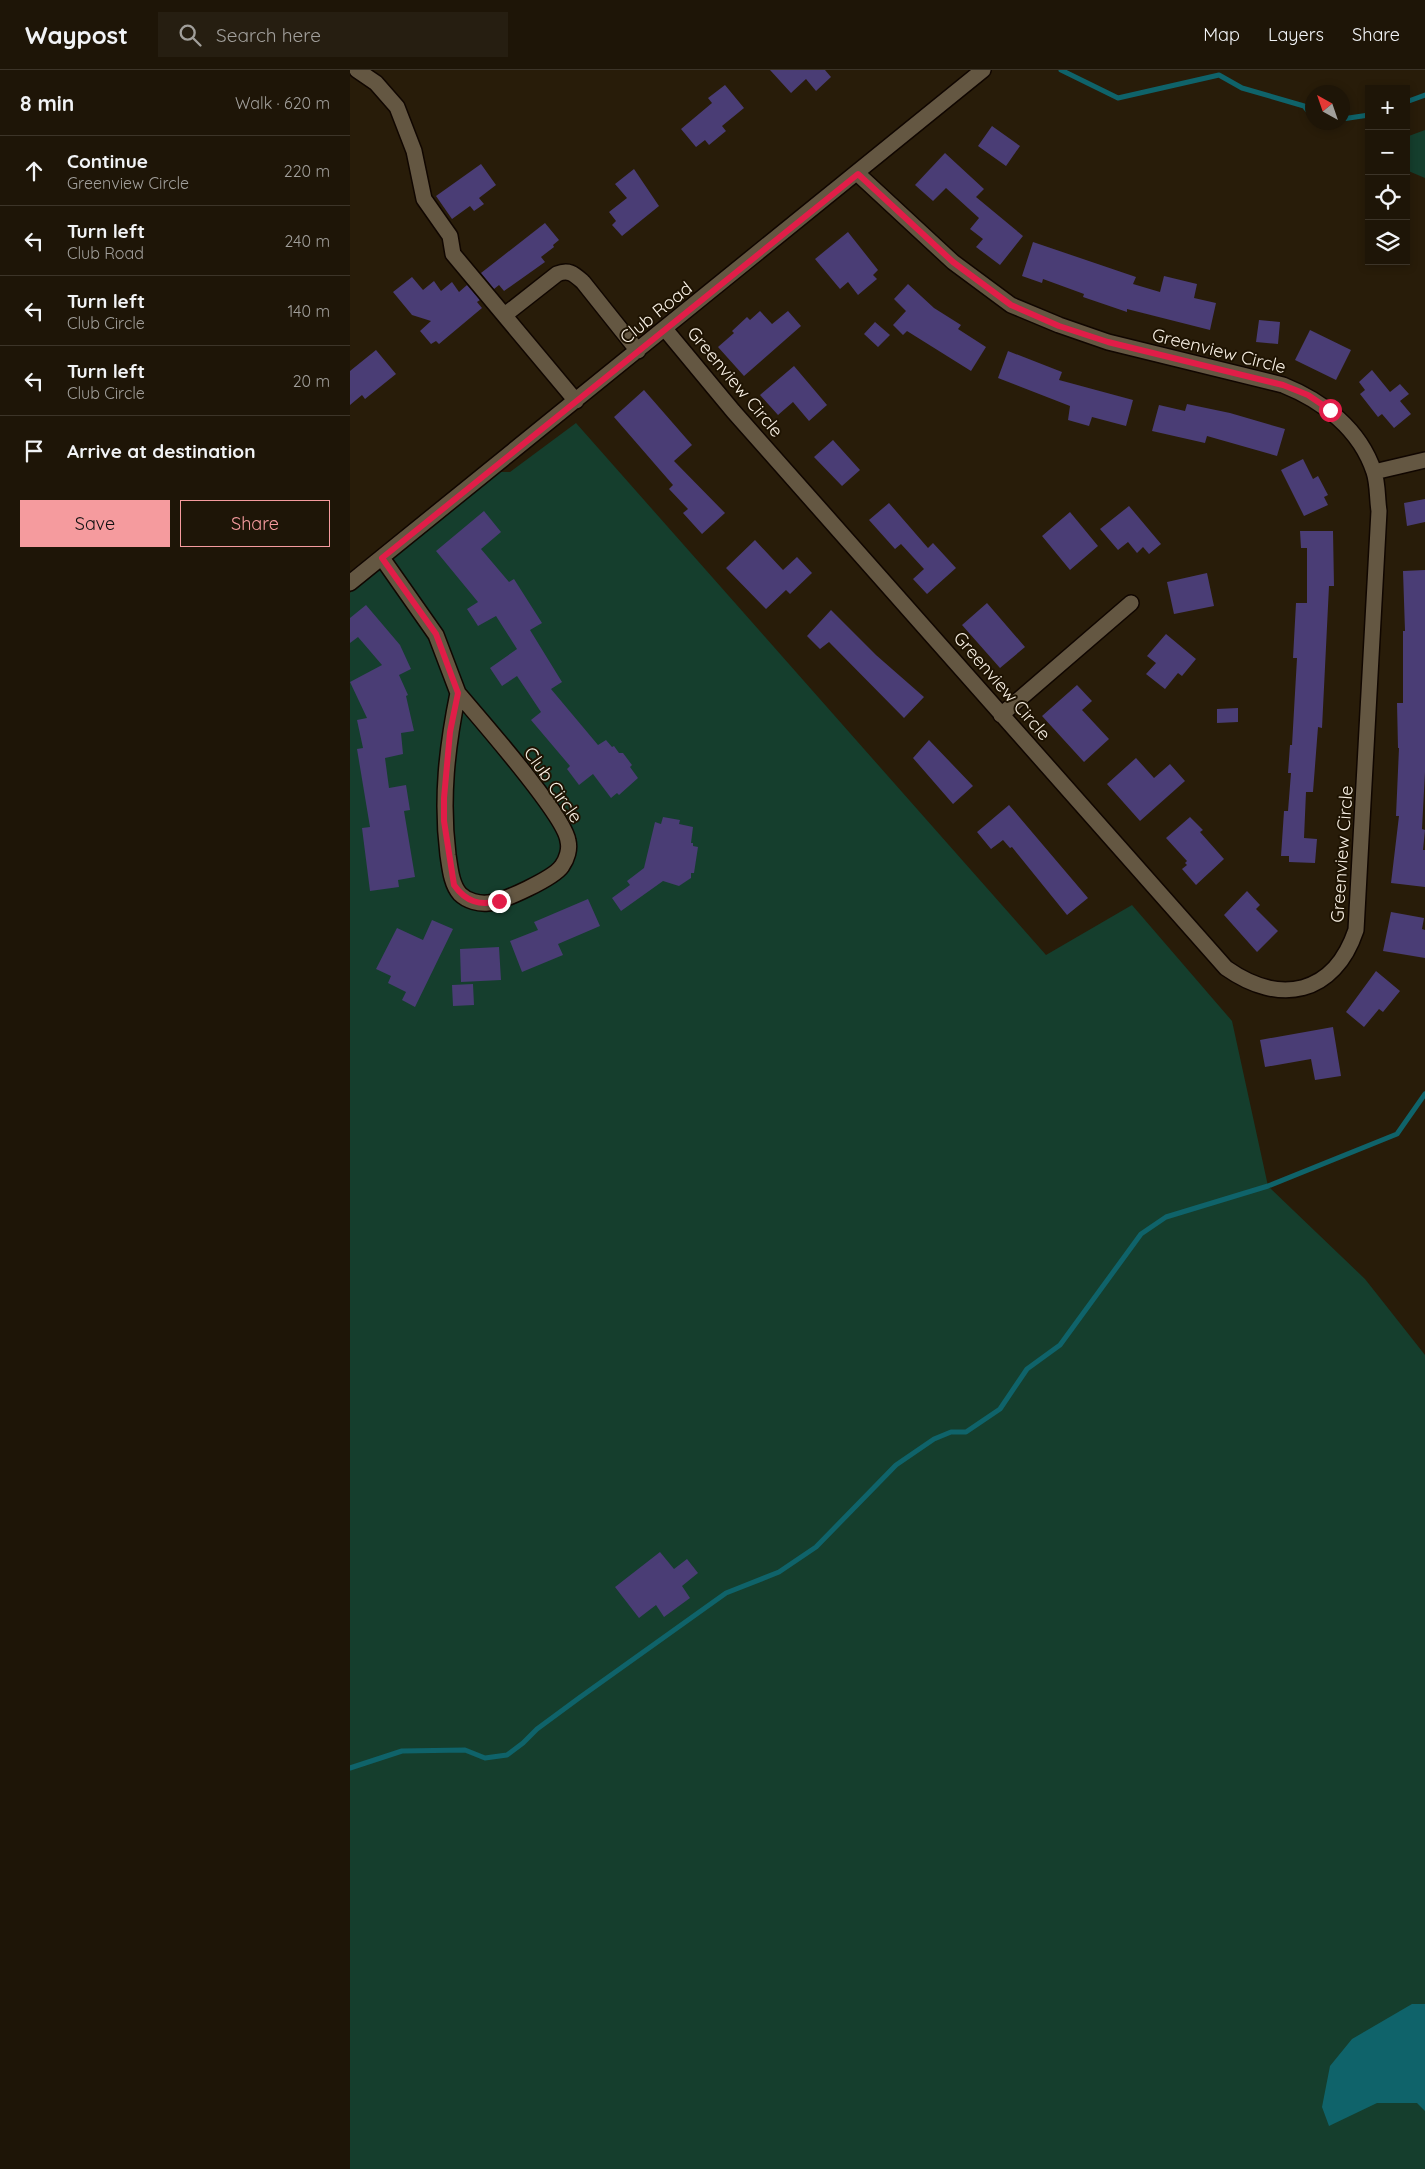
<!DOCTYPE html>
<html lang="en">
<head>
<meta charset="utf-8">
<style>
	:root { --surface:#1e1507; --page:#261e11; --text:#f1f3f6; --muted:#a19f9b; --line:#3c3428; --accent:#f59b9e }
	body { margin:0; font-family:Quicksand,sans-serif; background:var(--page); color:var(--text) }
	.controls { position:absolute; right:15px; top:15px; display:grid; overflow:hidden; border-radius:0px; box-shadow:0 2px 8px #0003 }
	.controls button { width:45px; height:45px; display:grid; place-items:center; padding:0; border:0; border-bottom:1px solid var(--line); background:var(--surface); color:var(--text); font:25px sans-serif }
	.compass { position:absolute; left:955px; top:15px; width:45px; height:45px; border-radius:50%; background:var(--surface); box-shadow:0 2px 8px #0003; rotate:320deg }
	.stop { position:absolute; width:15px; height:15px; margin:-11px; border:4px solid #e11d48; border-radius:50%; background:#fff }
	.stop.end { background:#e11d48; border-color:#fff; box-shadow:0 1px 5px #0008 }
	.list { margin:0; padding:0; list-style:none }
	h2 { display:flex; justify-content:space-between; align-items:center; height:65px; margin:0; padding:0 20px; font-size:21px }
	h2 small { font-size:16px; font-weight:400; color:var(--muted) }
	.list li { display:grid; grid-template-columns:32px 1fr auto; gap:15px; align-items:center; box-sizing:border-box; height:70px; padding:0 20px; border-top:1px solid var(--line) }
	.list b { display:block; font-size:19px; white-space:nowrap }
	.list p { margin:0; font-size:16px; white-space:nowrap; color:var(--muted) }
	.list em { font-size:16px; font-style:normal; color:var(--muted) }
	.actions { display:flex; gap:10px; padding:15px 20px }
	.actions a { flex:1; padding:11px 0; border:1px solid var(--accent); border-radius:0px; text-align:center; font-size:18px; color:var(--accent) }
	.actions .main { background:var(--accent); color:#111 }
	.icon { flex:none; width:28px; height:28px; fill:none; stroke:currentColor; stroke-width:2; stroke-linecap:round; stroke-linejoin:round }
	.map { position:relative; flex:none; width:1075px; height:2099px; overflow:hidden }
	header { display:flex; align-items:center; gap:30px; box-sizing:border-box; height:70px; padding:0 25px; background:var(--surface); border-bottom:1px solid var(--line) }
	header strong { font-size:24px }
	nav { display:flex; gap:28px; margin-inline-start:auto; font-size:18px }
	.search { width:350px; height:45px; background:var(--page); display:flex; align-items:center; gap:12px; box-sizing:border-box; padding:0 18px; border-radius:0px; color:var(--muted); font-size:19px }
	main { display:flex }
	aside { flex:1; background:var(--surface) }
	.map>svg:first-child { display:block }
	.green { fill:#153e2d }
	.water { fill:#0f636a }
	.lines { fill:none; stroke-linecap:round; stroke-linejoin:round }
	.stream { stroke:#0f636a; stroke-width:5 }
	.building { fill:#4a3d75 }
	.minor-casing { stroke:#100600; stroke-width:18 }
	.minor { stroke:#645742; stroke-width:15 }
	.route { stroke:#e11d48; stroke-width:6 }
	.labels { text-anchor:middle; stroke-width:4; stroke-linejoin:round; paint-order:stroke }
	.street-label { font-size:18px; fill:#f9f1e5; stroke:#1e1302 }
</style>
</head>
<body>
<header>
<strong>Waypost</strong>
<div class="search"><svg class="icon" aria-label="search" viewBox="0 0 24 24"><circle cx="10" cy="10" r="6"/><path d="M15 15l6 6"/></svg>Search here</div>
<nav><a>Map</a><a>Layers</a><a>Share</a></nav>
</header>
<main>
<aside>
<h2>8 min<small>Walk · 620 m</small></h2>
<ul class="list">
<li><svg class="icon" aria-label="ahead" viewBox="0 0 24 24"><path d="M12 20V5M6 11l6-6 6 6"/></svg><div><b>Continue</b><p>Greenview Circle</p></div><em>220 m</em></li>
<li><svg class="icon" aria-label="left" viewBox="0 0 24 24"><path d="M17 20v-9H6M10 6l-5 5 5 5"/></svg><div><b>Turn left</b><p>Club Road</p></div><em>240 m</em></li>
<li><svg class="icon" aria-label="left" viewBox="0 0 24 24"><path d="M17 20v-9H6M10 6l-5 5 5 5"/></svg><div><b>Turn left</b><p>Club Circle</p></div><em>140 m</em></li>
<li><svg class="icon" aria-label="left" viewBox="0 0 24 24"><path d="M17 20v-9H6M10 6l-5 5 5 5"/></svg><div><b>Turn left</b><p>Club Circle</p></div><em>20 m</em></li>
<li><svg class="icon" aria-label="arrive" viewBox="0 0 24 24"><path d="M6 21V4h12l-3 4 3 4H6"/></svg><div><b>Arrive at destination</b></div></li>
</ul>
<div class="actions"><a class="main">Save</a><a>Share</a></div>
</aside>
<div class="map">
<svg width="1075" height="2099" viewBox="0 0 1075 2099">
	<rect width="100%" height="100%" fill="#281c09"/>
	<!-- green -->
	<path class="green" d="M1075 60V108L1056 100V67Z
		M226 353 696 885 782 835 882 951 918 1116 1015 1209 1075 1285V2099H0V523L32 488 138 402H160Z"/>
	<!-- water -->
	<path class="water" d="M1062 1934H1075V2041L1067 2033H1027L979 2056 972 2037 980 1996 1002 1969Z"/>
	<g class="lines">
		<!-- stream -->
		<path class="stream" d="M711 0 768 28 869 5 892 18 954 36 962 46
			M1056 32 1075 25
			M992 49 1019 45
			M0 1698 52 1681 115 1680 135 1688 157 1685 173 1673 187 1659 229 1628 376 1523 429 1502 466 1477 546 1395 584 1369 601 1362H616L650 1339 677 1299 710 1275 791 1164 816 1147 918 1116 1047 1064 1075 1024"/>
	</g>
	<!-- building -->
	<path class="building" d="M420 0H475L481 7 466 21 456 9 441 23Z
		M375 15 394 38 372 56 376 61 359 75 355 70 346 77 331 59 362 33 358 28Z
		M642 56 670 76 656 96 628 76Z
		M595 83 634 119 626 127 673 166 650 195 626 177 633 169 620 159 629 148 596 118 583 131 565 115Z
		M131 94 146 115 129 128 134 134 124 141 120 136 102 149 86 126Z
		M284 99 309 136 272 166 262 155 266 151 259 142 277 128 265 114Z
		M195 153 209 170 203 175 204 177 191 187 195 192 154 221 149 215 144 219 131 203Z
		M498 162 528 200 523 205 527 209 508 225 498 212 490 219 465 189Z
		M683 172 786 207 783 214 810 222 814 206 847 214 844 228 866 233 860 260 777 239V242L733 227 734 224 693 209 692 213 672 206Z
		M62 207 73 220 84 211 91 221 102 212 109 222 117 215 130 230 127 232 132 238 89 274 86 271 81 274 70 261 81 251 62 245 43 222Z
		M558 214 584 238 611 255 608 259 636 277 621 301 557 261 553 265 543 255 556 241 544 229Z
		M410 241 422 254 438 241 451 256 394 306 368 277 384 263 382 261 397 247 400 250Z
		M909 250 930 252 928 274 906 272Z
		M525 252 540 265 528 277 514 264Z
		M960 260 1001 280 986 310 945 290Z
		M26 280 46 304 15 329 12 325 0 335V301Z
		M658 281 712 302 709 310 783 330 776 356 742 347 739 356 718 350 720 336 648 308Z
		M444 296 477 335 459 351 443 332 428 345 410 325Z
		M1022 300 1040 322 1050 314 1059 324 1050 331 1061 344 1044 358 1032 344 1028 347 1010 324 1015 320 1009 312Z
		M294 320 342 375 324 391 375 443 352 464 333 443 338 439 319 419 323 415 264 347Z
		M837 334 880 343 935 359 927 386 857 366 855 373 802 361 809 335 835 341Z
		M483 370 510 400 492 416 464 387Z
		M953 389 963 409 968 406 978 425 974 427 978 435 954 446 931 400Z
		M1075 429V452L1057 456 1054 433Z
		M539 433 578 478 583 473 606 498 577 524 563 509 574 499 551 474 545 479 519 450Z
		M779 436 811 474 799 484 793 477 787 483 778 472 768 480 750 459Z
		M134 441 151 462 131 479 159 512 164 509 192 553 180 560 212 612 201 619 248 675 256 670 262 677 264 676 269 683H273L282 695 280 697 288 708 269 725 267 723 261 728 243 704 229 715 217 699 220 696 181 650 191 642 167 606 152 616 140 598 167 579 146 546 128 556 117 539 128 532 86 481Z
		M720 442 748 476 720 500 692 466Z
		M950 461H983L984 516H979L972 658 968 657 963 722H956L954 768 967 769 965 793 939 792V786H931L934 741H938L941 703H938L940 675H942L947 588H943L946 533H957V478H951Z
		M405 470 433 500 447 487 462 503 440 524 436 520 416 539 376 498Z
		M1075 500V702L1072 759 1075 760 1073 780H1075V817L1041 813 1049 746H1046L1049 678H1048L1047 633H1053V561H1055L1053 501Z
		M857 503 864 536 824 544 817 512Z
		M637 533 675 577 650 598 612 555Z
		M16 535 50 575 61 599 49 605 58 625 56 626 64 661 51 663 53 684 35 688 39 718 56 715 60 740 54 741 65 807 48 810 49 817 20 821 12 758 20 757 7 679 13 678 7 650 17 648 0 612 32 595 8 567 0 573V548Z
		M481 540 526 585 574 627 554 648 479 572 470 579 457 566Z
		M816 564 846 589 832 606 828 603 815 619 796 604 806 593 797 586Z
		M727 615 742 631 732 640 759 669 734 692 692 646Z
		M888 638V652L867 653V639Z
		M579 670 623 716 603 734 563 688Z
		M786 688 804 708 820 694 835 711 790 751 757 714Z
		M659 735 738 828 717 845 662 777 660 778 653 770 641 779 627 762Z
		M313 747 330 750 329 754 343 757 341 773H343V776L348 777 344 803H341V808L329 816 313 811 271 841 262 828 280 815 277 811 294 798 305 752 311 754Z
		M840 747 853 760 850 762 874 789 846 815 832 799 837 795 835 793 837 791 816 768Z
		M897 821 910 835 906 839 928 861 907 882 874 845Z
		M238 829 250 856 208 874 213 885 172 902 160 871 188 860 184 852Z
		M1041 842 1074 848 1072 859 1075 860V888L1033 881Z
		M82 850 103 859 65 937 52 930 56 922 38 913 41 906 26 899 47 858 73 870Z
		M149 877 151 910 111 912 110 879Z
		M1026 901 1050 921 1033 942 1029 939 1014 957 996 942Z
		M123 914 124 935 103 936 102 915Z
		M983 957 991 1006 965 1010 961 989 915 997 910 970Z
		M310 1482 324 1499 337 1489 348 1503 332 1516 340 1528 314 1547 306 1535 289 1548 265 1517Z"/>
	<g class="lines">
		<defs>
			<path id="minor" d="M7 0 26 13 47 37 64 81 74 129 100 166 103 184 226 331
				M156 244 207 204C219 199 224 204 233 212L288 281
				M315 259 383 341 876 898C930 936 984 925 1006 860L1029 441C1027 428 1028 414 1024 402 1010 359 973 331 933 315L758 272 709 255 661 235 603 192 508 104
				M1024 402 1075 390
				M32 488 86 565 108 623
				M0 513 633 0
				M108 623C129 648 215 745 218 771 220 779 217 789 212 796 204 808 153 832 138 833 129 834 117 831 110 824 101 814 100 797 98 785 91 729 97 677 108 623Z
				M651 645 781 533"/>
		</defs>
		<!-- minor casing -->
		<use href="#minor" class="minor-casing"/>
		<!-- minor -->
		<use href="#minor" class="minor"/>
	</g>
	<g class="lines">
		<!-- route -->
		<path class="route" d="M149 831C130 836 116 832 104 815L94 751V728L100 662 108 623 86 564 32 488 508 104 603 192 661 235 709 256 758 272 933 315 958 325 980 340"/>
	</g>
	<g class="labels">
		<!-- street labels -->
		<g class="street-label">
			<text transform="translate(306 243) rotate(-39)" y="6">Club Road</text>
			<text transform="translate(869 281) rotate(14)" y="6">Greenview Circle</text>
			<text transform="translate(385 312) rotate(50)" y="6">Greenview Circle</text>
			<text transform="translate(652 616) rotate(49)" y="6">Greenview Circle</text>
			<text transform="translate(203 715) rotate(55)" y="6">Club Circle</text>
			<text transform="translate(992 784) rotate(-86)" y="6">Greenview Circle</text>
		</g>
	</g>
</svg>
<div class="controls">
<button>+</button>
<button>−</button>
<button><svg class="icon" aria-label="locate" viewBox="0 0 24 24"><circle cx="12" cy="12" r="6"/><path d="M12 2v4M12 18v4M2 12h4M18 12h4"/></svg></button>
<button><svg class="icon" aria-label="layers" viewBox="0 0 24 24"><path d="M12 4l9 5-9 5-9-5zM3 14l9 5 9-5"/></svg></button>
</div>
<svg class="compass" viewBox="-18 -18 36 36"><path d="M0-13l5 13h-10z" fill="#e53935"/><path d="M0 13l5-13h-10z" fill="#a19f9b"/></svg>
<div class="stop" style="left:980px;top:340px"></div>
<div class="stop end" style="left:149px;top:831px"></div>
</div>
</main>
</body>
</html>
